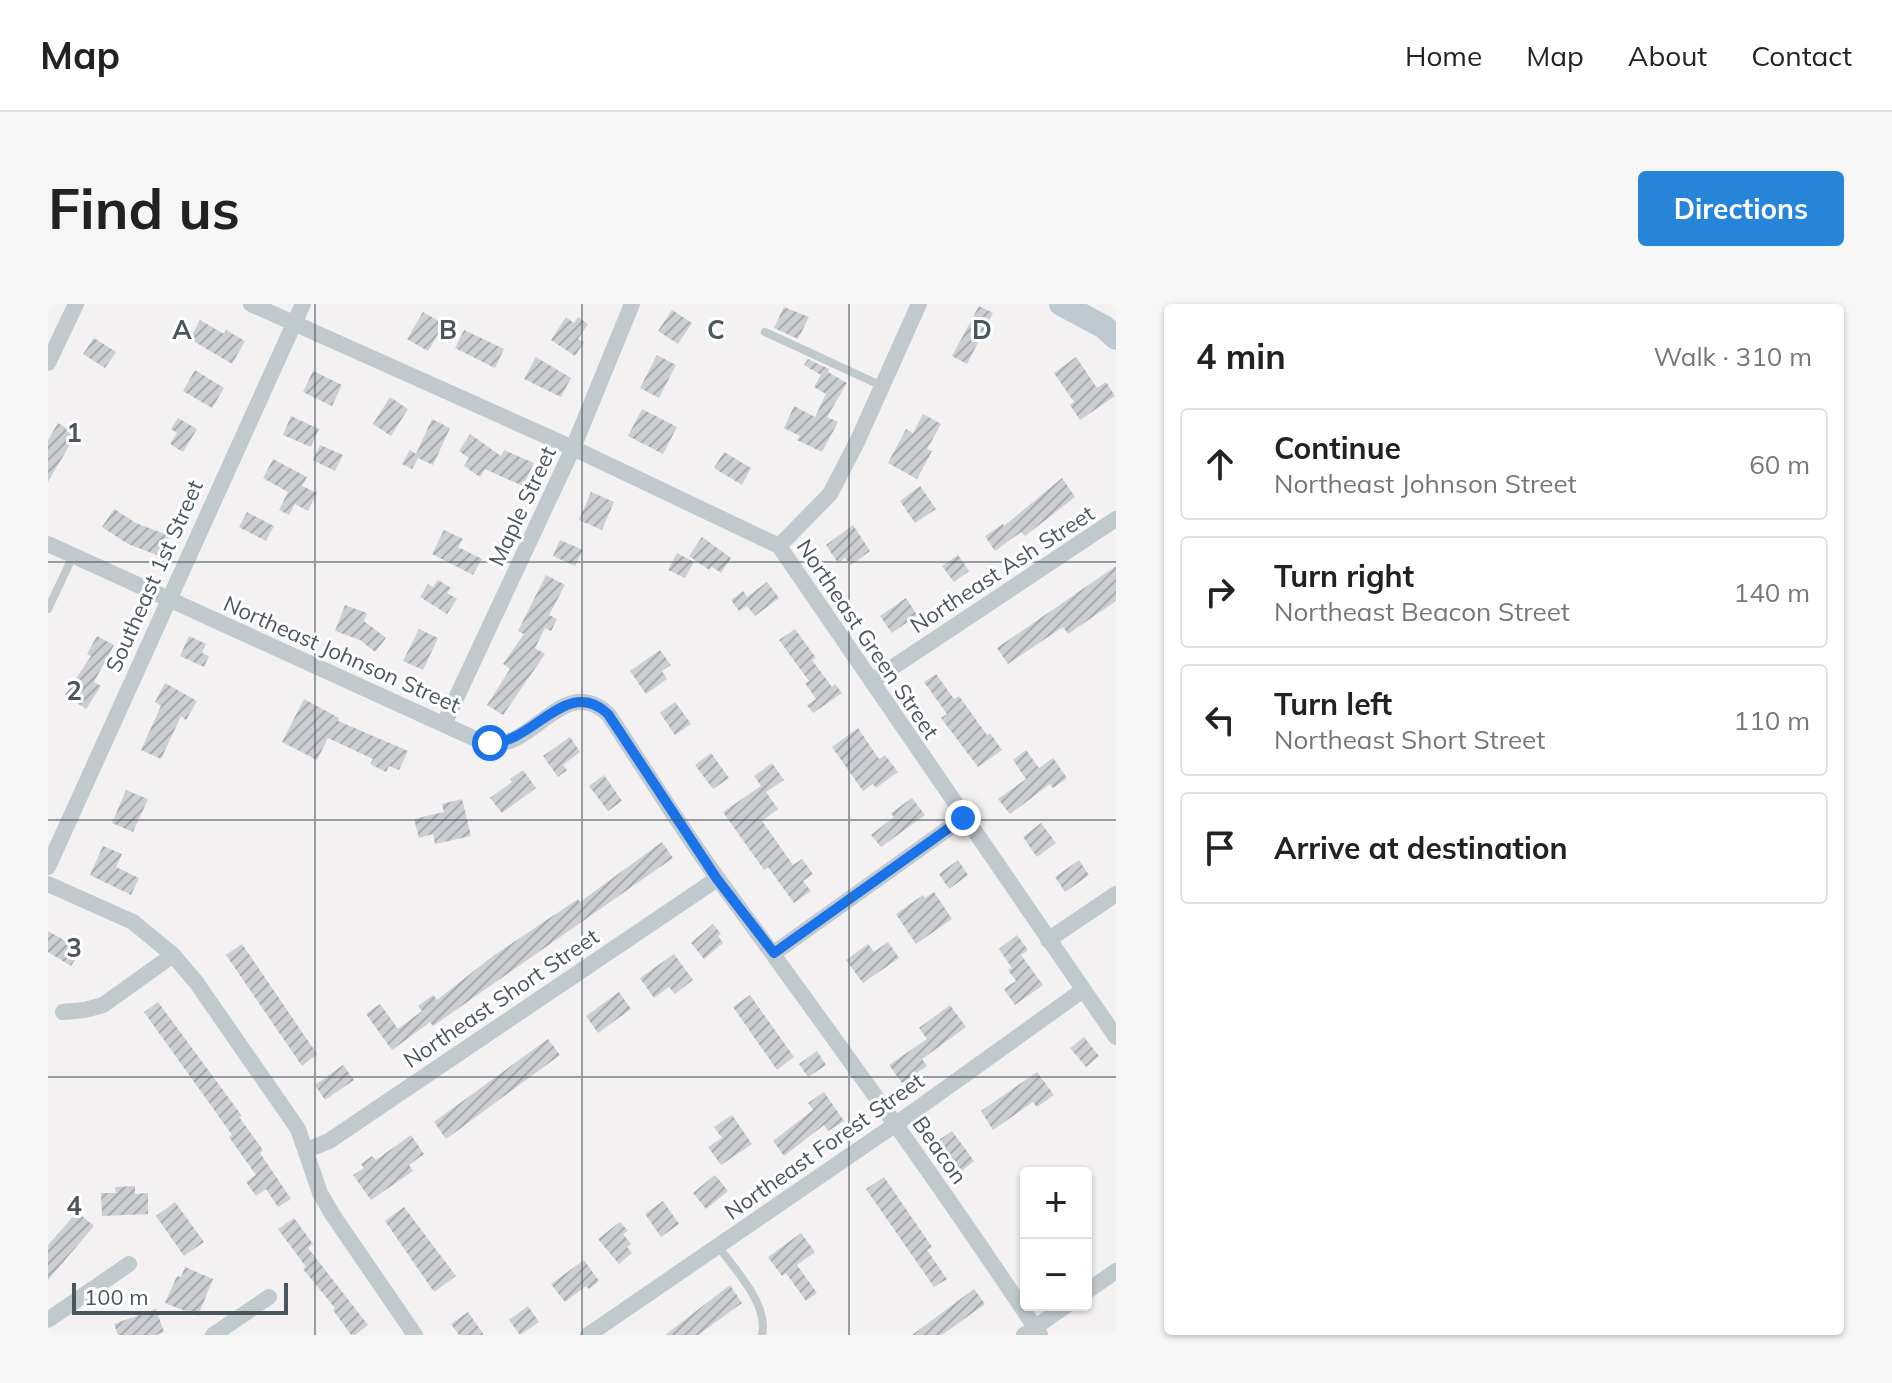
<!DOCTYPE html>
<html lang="en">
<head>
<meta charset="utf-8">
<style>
	:root { --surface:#fff; --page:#f6f6f6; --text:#222; --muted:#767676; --line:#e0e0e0; --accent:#2685d8 }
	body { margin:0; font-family:Mulish,sans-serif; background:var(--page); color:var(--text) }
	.controls { position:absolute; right:24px; bottom:24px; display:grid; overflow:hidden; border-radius:8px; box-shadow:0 2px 6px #0004 }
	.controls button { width:72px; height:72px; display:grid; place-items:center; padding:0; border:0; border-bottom:2px solid var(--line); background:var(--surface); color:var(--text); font:40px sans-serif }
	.scale { position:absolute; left:24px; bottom:20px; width:216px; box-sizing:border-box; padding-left:8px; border:4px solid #4a565d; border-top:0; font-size:22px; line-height:28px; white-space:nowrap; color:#4a565d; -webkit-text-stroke:6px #fff; paint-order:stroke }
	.stop { position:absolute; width:24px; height:24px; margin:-18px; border:6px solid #1a73e8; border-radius:50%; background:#fff }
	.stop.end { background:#1a73e8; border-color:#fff; box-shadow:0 2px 8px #0008 }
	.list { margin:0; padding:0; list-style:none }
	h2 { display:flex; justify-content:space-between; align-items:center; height:104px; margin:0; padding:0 32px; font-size:34px }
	h2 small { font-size:26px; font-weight:400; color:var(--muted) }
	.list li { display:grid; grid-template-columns:52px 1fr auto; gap:24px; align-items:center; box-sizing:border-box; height:112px; margin:0 16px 16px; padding:0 16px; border:2px solid var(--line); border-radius:8px }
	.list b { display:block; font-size:30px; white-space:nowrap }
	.list p { margin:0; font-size:26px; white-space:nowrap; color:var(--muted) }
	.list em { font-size:26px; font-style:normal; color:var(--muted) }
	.icon { flex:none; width:44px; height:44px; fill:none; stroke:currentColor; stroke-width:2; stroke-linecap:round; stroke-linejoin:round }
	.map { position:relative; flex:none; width:1068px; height:1031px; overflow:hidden; border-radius:8px }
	header { display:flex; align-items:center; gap:48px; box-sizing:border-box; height:112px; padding:0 40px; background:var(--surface); border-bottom:2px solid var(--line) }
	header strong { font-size:38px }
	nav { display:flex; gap:44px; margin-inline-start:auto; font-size:28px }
	.intro { display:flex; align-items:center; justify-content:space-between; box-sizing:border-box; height:192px; padding:0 48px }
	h1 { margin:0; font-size:56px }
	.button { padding:20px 36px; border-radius:8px; background:var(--accent); color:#fff; font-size:28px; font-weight:700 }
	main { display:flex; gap:48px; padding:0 48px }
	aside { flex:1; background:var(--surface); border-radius:8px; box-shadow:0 2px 6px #0004 }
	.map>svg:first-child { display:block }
	.building { fill:url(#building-hatch) }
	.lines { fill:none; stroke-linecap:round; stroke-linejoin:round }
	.lane { stroke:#c0c9ce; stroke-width:8 }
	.street { stroke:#c0c9ce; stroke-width:16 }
	.secondary { stroke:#bec9d1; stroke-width:24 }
	.route { stroke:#1a73e8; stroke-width:10 }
	.grid { fill:none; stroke:#4a565d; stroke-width:2; stroke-opacity:0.55 }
	.labels { text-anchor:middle; stroke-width:6; stroke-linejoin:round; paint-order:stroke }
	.street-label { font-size:22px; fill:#4a565d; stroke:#fff }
	.grid-label { font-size:26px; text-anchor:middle; font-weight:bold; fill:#4a565d; stroke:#fff; stroke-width:6; stroke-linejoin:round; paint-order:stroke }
</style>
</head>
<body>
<header>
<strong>Map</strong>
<nav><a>Home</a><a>Map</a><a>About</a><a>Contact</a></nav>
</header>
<div class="intro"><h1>Find us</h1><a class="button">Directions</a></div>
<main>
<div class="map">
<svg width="1068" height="1031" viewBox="0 0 1068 1031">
	<defs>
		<pattern id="building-hatch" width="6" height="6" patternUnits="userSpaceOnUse" patternTransform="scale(2)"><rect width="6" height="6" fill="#cbcfd3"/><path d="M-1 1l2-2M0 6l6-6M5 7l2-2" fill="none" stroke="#a7abae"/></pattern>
	</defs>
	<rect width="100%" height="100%" fill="#f3f1f1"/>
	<!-- building -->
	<path class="building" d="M931 2 945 9 919 60 904 52Z
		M736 3 761 13 750 35 726 24Z
		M624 6 644 19 630 40 610 27Z
		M375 8 396 20 380 47 359 35Z
		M518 13 526 19 530 13 540 20 530 35 536 38 527 52 503 36Z
		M152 16 176 30 178 26 197 37 184 60 142 35Z
		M416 26 456 45 447 64 407 44Z
		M46 34 68 48 57 64 35 50Z
		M609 51 628 61 611 94 592 84Z
		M488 53 523 74 513 93 476 75Z
		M1028 53 1049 84 1058 78 1067 92 1032 116 1022 101 1026 98 1006 69Z
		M760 55 781 65 780 68 799 79 779 113 790 118 774 148 749 136 752 132 736 124 746 102 767 113 778 90 766 83 773 71 756 61Z
		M147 66 176 84 164 104 135 87Z
		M265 67 294 81 284 102 255 88Z
		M342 93 360 105 343 132 325 120Z
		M594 105 629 123 615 150 580 132Z
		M875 110 893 120 879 145 884 147 869 175 840 159 858 125 865 129Z
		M243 112 271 125 263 143 235 131Z
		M130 114 149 125 135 148 122 140 129 129 123 125Z
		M384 115 402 124 385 161 370 154 364 165 354 160 362 146 368 150Z
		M10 119 28 130 0 178V136Z
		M422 130 453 152 456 146 486 159 475 182 437 165 432 173 416 162 421 154 411 147Z
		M272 141 295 151 287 167 265 156Z
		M676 148 703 164 694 181 666 164Z
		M225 155 259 173 254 182 269 189 260 207 247 200 241 211 231 206 240 188 215 174Z
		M1014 174 1027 193 977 232 973 228 947 247 937 232 955 220 956 222Z
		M872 182 888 205 867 219 852 197Z
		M543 188 566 198 554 226 531 216Z
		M66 205 88 219 122 232 114 253 80 240 54 223Z
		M199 208 226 222 218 237 191 223Z
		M805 221 822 247 803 261 797 254 790 259 778 241Z
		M396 226 415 235 410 243 434 255 425 271 384 250Z
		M654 233 683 254 673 269 664 263 661 266 641 252Z
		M512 236 535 246 527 262 505 252Z
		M629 249 646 258 637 274 620 266Z
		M910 251 921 267 906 278 894 262Z
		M1068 262V297L1020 330 1015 323 960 360 949 344Z
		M498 271 517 281 501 311 509 315 503 327 497 324 487 344 497 350 455 411 439 401 462 365 455 360 476 330 470 327Z
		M390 276 403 284 399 289 409 295 399 310 372 293 380 280 385 283Z
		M719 278 731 294 707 312 699 302 691 307 683 296 695 287 699 293Z
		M858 294 869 311 844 329 832 312Z
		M297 301 319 309 316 317 338 334 327 348 312 336 287 327Z
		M371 325 390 334 375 366 355 357Z
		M747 325 768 354 764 356 784 383 787 380 794 389 765 409 759 401 768 395 757 379 761 377 731 336Z
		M49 332 66 341 46 378 53 382 38 405 17 391 43 352 39 350Z
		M141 332 158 340 154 349 161 352 156 363 132 352Z
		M612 346 623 361 614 367 619 375 598 390 582 367Z
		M888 370 906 395 911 392 939 431 942 429 954 446 930 463 893 414 899 410 876 378Z
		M117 379 149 397 138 416 133 412 113 455 93 446 113 402 107 398Z
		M256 395 291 414 290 417 360 447 351 466 341 462 338 468 322 460 325 455 280 434 269 456 234 438Z
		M627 398 643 420 627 431 612 409Z
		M810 424 831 455 837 451 850 468 828 484 825 480 815 487 784 443Z
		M522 433 532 448 515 461 519 466 510 473 495 452Z
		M978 446 991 464 1005 454 1019 474 1005 484 1002 480 962 510 950 495 978 475 965 456Z
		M663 449 681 474 665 485 647 461Z
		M724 459 736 476 718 488 730 505 714 517 745 561 754 555 765 570 755 577 763 587 746 599 720 563 716 566 675 508 713 482 706 472Z
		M475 466 488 484 454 509 442 494 464 478 462 475Z
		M556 471 574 497 560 507 541 482Z
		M78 486 100 495 85 528 64 519Z
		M864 494 877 511 833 543 823 531 846 513 843 509Z
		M414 495 423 532 387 540 385 530 371 534 366 515 396 508 394 500Z
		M993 519 1008 539 989 553 975 533Z
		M614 538 625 554 385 722 382 718 344 746 318 710 332 700 350 725 374 707 370 702 385 691 389 696 445 652 530 595 532 598Z
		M55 542 74 550 68 563 91 574 83 591 42 571Z
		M910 556 920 571 901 585 891 570Z
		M1031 556 1041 571 1017 588 1007 573Z
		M886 588 904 615 868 640 848 610 875 591 877 594Z
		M665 620 673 630 670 632 675 639 656 655 643 639Z
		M0 627 33 646 23 662 0 648Z
		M969 631 980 646 973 651 995 681 967 701 956 685 968 677 960 666 964 664 951 645Z
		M840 638 851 654 815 679 798 656 820 640 826 648Z
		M194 640 269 750 254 762 178 651Z
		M626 650 645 676 627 690 621 683 606 694 592 674Z
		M571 688 583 705 550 729 538 712Z
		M702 691 746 753 729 766 685 703Z
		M110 698 194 812 191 813 215 846 212 849 243 895 230 903 218 885 208 892 198 878 208 871 181 833 184 831 96 708Z
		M902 701 918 723 874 755 879 762 854 779 841 761 879 735 871 724Z
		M1036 733 1051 752 1038 763 1022 744Z
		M500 735 512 751 398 835 386 818Z
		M769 747 778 761 760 773 751 760Z
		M295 761 306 776 277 796 267 781Z
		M989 768 1006 791 989 803 985 798 945 826 933 807Z
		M776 788 796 817 780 827 776 821 736 852 725 837 765 806 760 799Z
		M684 811 704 840 673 861 660 843 674 834 666 823Z
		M904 827 926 857 911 869 888 838Z
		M363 831 376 850 361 861 365 867 323 896 305 871 316 864 313 860 324 852 328 856Z
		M667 871 680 887 658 905 645 889Z
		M836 873 884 943 879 946 899 975 886 983 818 885Z
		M87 882V890L100 889V910L54 912 53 889H68L67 883Z
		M615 897 631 920 613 933 597 910Z
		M127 898 156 938 136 952 108 912Z
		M356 903 408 972 386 988 337 917Z
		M29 908 46 922 0 976V941Z
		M246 914 265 940 260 944 320 1021 307 1031H303L285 1006 287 1004 255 965 258 963 230 925Z
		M572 918 580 927 575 930 583 940 579 943 584 949 571 960 550 935Z
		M753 929 767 948 749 961 769 989 758 997 738 969 734 972 720 953Z
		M536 956 551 977 541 985 538 982 517 998 503 980Z
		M137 963 165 975 150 1012 117 999 129 972 133 973Z
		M682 981 694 999 650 1031H617Z
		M926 985 937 1000 894 1031H864Z
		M480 1002 491 1018 472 1031 461 1016Z
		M108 1005 116 1028 108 1031H70L66 1020Z
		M420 1008 436 1031H411L403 1020Z"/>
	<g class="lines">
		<!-- lane -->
		<path class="lane" d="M717 28 834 82
			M0 305 25 252
			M670 942C687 966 721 1000 714 1031"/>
		<!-- street -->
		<path class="street" d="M203 0 525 144 731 242 1068 733
			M0 59 28 0
			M0 240 423 433C431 436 439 440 448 440 489 438 518 371 560 410 597 465 631 522 671 576 780 726 890 876 992 1031
			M731 242 782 190 809 138 871 0
			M824 377 1068 215
			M396 420 525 144 584 0
			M0 563 255 0
			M0 580 85 618 125 651 148 678 250 825 272 889 284 910 367 1031
			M1000 636 1068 590
			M726 649 915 514
			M15 708 37 706 55 701 125 651
			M259 846 281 837 669 575
			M1038 988 1068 967
			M0 1016 81 960
			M165 1031 221 993
			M540 1031 848 820 1035 686
			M976 1031 1019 1001"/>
		<!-- secondary -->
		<path class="secondary" d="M1013 0 1056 23 1068 34"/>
	</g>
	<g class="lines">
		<!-- route -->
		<path class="route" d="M442 439C485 440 519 371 560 410L669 575 726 649 915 514"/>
	</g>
	<!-- grid -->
	<path class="grid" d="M267 0V1031M534 0V1031M801 0V1031M0 258H1068M0 516H1068M0 773H1068"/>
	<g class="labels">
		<!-- street labels -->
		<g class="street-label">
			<text transform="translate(474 202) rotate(-65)" y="8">Maple Street</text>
			<text transform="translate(954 265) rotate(-33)" y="8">Northeast Ash Street</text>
			<text transform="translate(106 272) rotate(-66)" y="8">Southeast 1st Street</text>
			<text transform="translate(820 335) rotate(56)" y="8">Northeast Green Street</text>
			<text transform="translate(294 350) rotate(24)" y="8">Northeast Johnson Street</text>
			<text transform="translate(453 694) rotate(-34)" y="8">Northeast Short Street</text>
			<text transform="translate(776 842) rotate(-35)" y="8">Northeast Forest Street</text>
			<text transform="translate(892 846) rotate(55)" y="8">Beacon</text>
		</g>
	</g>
	<g class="grid-label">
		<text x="134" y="35">A</text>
		<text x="400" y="35">B</text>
		<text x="668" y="35">C</text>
		<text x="934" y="35">D</text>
		<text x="26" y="138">1</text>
		<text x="26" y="396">2</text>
		<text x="26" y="653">3</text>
		<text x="26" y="911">4</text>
	</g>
</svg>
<div class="controls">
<button>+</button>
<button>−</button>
</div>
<div class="scale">100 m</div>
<div class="stop" style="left:442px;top:439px"></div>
<div class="stop end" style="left:915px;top:514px"></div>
</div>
<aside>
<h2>4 min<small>Walk · 310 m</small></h2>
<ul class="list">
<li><svg class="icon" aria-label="ahead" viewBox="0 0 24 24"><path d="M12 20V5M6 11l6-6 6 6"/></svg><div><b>Continue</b><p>Northeast Johnson Street</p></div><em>60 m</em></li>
<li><svg class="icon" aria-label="right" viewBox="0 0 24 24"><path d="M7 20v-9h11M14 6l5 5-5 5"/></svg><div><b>Turn right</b><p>Northeast Beacon Street</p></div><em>140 m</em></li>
<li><svg class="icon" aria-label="left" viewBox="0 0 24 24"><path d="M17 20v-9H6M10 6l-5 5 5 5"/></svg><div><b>Turn left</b><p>Northeast Short Street</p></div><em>110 m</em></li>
<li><svg class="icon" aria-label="arrive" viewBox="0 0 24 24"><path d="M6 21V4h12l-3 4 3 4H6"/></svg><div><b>Arrive at destination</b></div></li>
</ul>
</aside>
</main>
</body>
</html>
